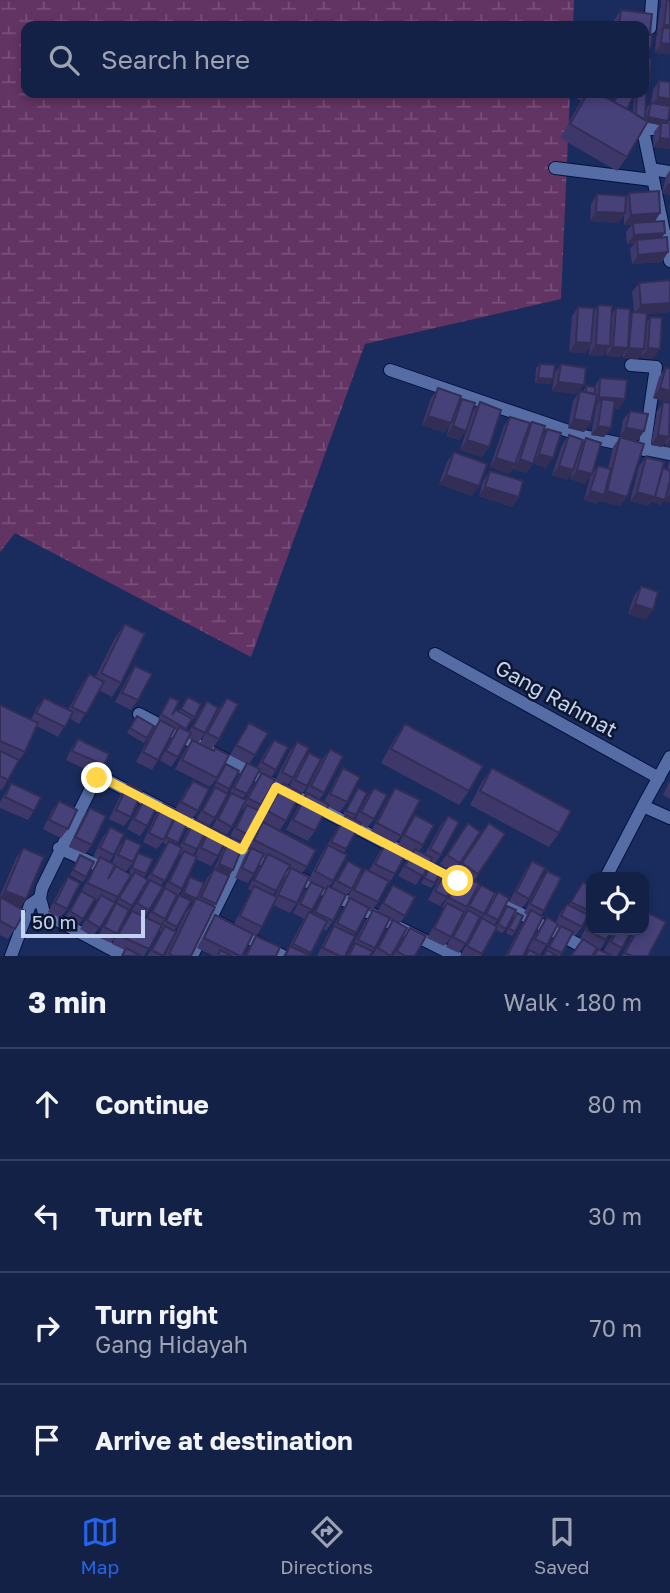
<!DOCTYPE html>
<html lang="en">
<head>
<meta charset="utf-8">
<style>
	:root { --surface:#142146; --page:#1d294d; --text:#f1f3f6; --muted:#9da3b3; --line:#333e5f; --accent:#2563eb }
	body { margin:0; font-family:"Golos Text",sans-serif; background:var(--page); color:var(--text) }
	.controls { position:absolute; right:21px; bottom:21px; display:grid; overflow:hidden; border-radius:14px; box-shadow:0 4px 10px #0003 }
	.controls button { width:63px; height:63px; display:grid; place-items:center; padding:0; border:0; border-bottom:2px solid var(--line); background:var(--surface); color:var(--text); font:35px sans-serif }
	.scale { position:absolute; left:21px; bottom:18px; width:124px; box-sizing:border-box; padding-left:7px; border:4px solid #c4d2f2; border-top:0; font-size:19px; line-height:24px; white-space:nowrap; color:#c4d2f2; -webkit-text-stroke:5px #0e162d; paint-order:stroke }
	.stop { position:absolute; width:21px; height:21px; margin:-16px; border:5px solid #ffd54a; border-radius:50%; background:#fff }
	.stop.end { background:#ffd54a; border-color:#fff; box-shadow:0 2px 7px #0008 }
	.list { margin:0; padding:0; list-style:none }
	h2 { display:flex; justify-content:space-between; align-items:center; height:91px; margin:0; padding:0 28px; font-size:30px }
	h2 small { font-size:23px; font-weight:400; color:var(--muted) }
	.list li { display:grid; grid-template-columns:46px 1fr auto; gap:21px; align-items:center; box-sizing:border-box; height:112px; padding:0 28px; border-top:2px solid var(--line) }
	.list b { display:block; font-size:26px; white-space:nowrap }
	.list p { margin:0; font-size:23px; white-space:nowrap; color:var(--muted) }
	.list em { font-size:23px; font-style:normal; color:var(--muted) }
	.icon { flex:none; width:38px; height:38px; fill:none; stroke:currentColor; stroke-width:2; stroke-linecap:round; stroke-linejoin:round }
	.map { position:relative; flex:none; width:670px; height:956px; overflow:hidden }
	.search { position:absolute; background:var(--surface); box-shadow:0 4px 10px #0003; left:21px; right:21px; top:21px; height:77px; display:flex; align-items:center; gap:18px; box-sizing:border-box; padding:0 24px; border-radius:14px; color:var(--muted); font-size:26px }
	.sheet { height:539px; background:var(--surface) }
	nav { display:flex; justify-content:space-around; align-items:center; box-sizing:border-box; height:98px; border-top:2px solid var(--line); background:var(--surface); font-size:19px; color:var(--muted) }
	nav a { display:grid; justify-items:center; gap:4px }
	nav .on { color:var(--accent) }
	.map>svg:first-child { display:block }
	.wetland { fill:url(#wetland-marsh) }
	.lines { fill:none; stroke-linecap:round; stroke-linejoin:round }
	.minor-casing { stroke:#051141; stroke-width:14 }
	.minor { stroke:#556ca4; stroke-width:12 }
	.wall { fill:#3d3869; fill-rule:evenodd }
	.shaded-wall { fill:#322e55 }
	.building { fill:#47417a; stroke:#322e55; stroke-width:2 }
	.route { stroke:#ffd54a; stroke-width:9 }
	.labels { text-anchor:middle; stroke-width:5; stroke-linejoin:round; paint-order:stroke }
	.street-label { font-size:21px; fill:#c4d2f2; stroke:#0e162d }
</style>
</head>
<body>
<div class="map">
<svg width="670" height="956" viewBox="0 0 670 956">
	<defs>
		<pattern id="wetland-marsh" width="20" height="14" patternUnits="userSpaceOnUse" patternTransform="scale(1.75)"><rect width="20" height="14" fill="#623463"/><path d="M1 5h8M5 5V1M11 12h8M15 12V8" fill="none" stroke="#77507a"/></pattern>
	</defs>
	<rect width="100%" height="100%" fill="#1a2c5d"/>
	<!-- wetland -->
	<path class="wetland" d="M0 0H574L573 26H26V93H570L561 299 365 344 251 657 15 533 0 552Z"/>
	<g class="lines">
		<defs>
			<path id="minor" d="M650 28 652 0
				M643 115V130L670 261
				M643 130 670 127
				M555 168 652 180
				M651 169 670 172
				M631 365 656 367 644 450
				M390 370 583 436 670 454
				M435 654 659 778
				M139 714 424 863
				M643 806 670 757
				M228 842 456 956
				M59 848 145 887
				M606 877 643 806 670 818
				M478 891 600 956
				M197 911 283 956
				M11 956 30 905 40 898
				M124 956 44 913 40 898 42 888 95 780 105 779 206 831
				M192 956 276 787"/>
		</defs>
		<!-- minor casing -->
		<use href="#minor" class="minor-casing"/>
		<!-- minor -->
		<use href="#minor" class="minor"/>
	</g>
	<!-- wall -->
	<path class="wall" d="M661 0H670V54L655 53 656 37 658 34H657L660 9 662 6H661Z
		M621 10 652 14 649 35H652L651 48 647 55H648V59H651L650 70 649 71H650L649 85 644 93H646L645 120 647 107 651 103 653 90 659 81 670 82V112L668 121 667 123H670V149L653 147 654 132 659 125 647 122 627 157 617 171 560 138 581 101 571 95 573 93H607L605 97 613 101 617 93H644V26H613L614 20ZM635 94H636L634 97 633 113 627 109Z
		M670 170V195L662 193 666 176Z
		M629 193 660 213 654 222 661 238 662 262 632 264 630 249 634 244H627L626 232 632 224 624 225V215L618 223 590 221 591 204 597 194 626 198Z
		M670 280V312L647 314 646 323 650 317 653 359 641 358 642 353 638 359 623 358V354L621 357 606 356 607 350 603 356 589 355 590 346 585 353 569 352 572 316 578 307 594 312 598 305 612 314 616 308 630 315 632 312H634L632 292 639 283Z
		M540 364 553 379 550 384 535 383 536 368Z
		M561 364 577 394 552 391 554 374Z
		M666 367 670 403 653 398 659 377Z
		M600 378 625 399 619 409 614 408 611 428 604 437 591 435 596 407H594L584 432 568 428 573 401 580 391 583 392 586 386H595Z
		M438 388 457 406 462 399 466 431 459 440 446 436 450 425 444 433 422 425 431 398Z
		M480 402 489 447 482 457 460 450 473 412Z
		M663 402 670 403V447L665 446 666 441 662 447 651 445 657 411Z
		M630 411 644 431 637 441 620 437 623 420Z
		M510 417 529 426 532 422 541 438 547 429 546 468 533 463 526 473 513 469 514 467 509 474 490 467 504 426Z
		M569 435 582 444 586 438 592 474 585 484 570 479 572 472 567 480 552 475 562 445Z
		M620 437 627 497 620 506 600 501V500L597 504 584 500 591 475 598 466 608 468 613 447Z
		M454 452 479 486 472 496 439 484 447 462Z
		M646 457 662 470H667L670 460V481L661 505 652 502V501L648 506 630 501 639 466Z
		M490 471 519 497 512 507 479 496 483 481Z
		M670 484V503L665 501Z
		M641 586 646 620 628 614 634 596Z
		M125 624 121 683 112 697 99 690 79 724 69 718 58 737 37 726 25 752 16 764 8 780 2 790 0 789V706L31 720 37 707 44 698 68 710 82 684 89 674 95 678 115 638Z
		M135 666 138 700 131 710 115 702 129 675Z
		M170 697 172 715 178 712 188 697 195 717 185 730 189 732 200 711 207 701 205 733 198 743 188 738 178 757 171 767 160 760 176 730 175 729 158 760 152 770 136 762 153 729 160 720 158 719Z
		M227 698 219 739 212 749 200 743 220 707Z
		M137 716 147 738 144 743 127 733Z
		M249 723 255 755 249 764 257 768 267 749 274 740 276 770 271 778 261 805 258 810 248 835 243 843 233 870 229 876 191 956H165L186 912 193 903 190 902 174 931 163 956H147L161 932 159 931 144 956H121L125 950 112 944 147 885 146 884 129 911 117 934 111 943 98 937 110 913 133 875 129 873 133 862 126 872 131 875 93 937 80 929 98 900 95 899 76 929 63 921 81 892 94 867 99 860 93 857 103 837 110 827 114 855 109 862 112 863 119 847 126 838 135 857 138 853 146 874 144 877 147 879 166 844 162 842 163 841 157 849 143 842 156 814 163 804 175 810 186 790 193 781 198 811 191 820 176 812 173 821 176 816 188 822 176 844 180 846 188 829 195 819 196 820 226 764 229 789 215 818 208 827 197 849 193 855 195 856 204 837 210 827 212 828 240 773 247 764 230 755ZM258 773 260 774 245 800 243 799ZM242 808 244 810 229 838H230L224 847 214 869 207 878 199 895 190 877 187 882 181 896 179 895 172 905 162 925H161L182 889 196 859 211 866 218 856 226 835 232 827ZM179 854 182 855 162 892 147 918 145 917 149 910 161 886Z
		M405 724 469 791 459 805 381 763 395 738Z
		M78 739 104 765 97 775 66 760 71 749Z
		M192 740 213 751 217 778 210 787 175 769 185 750Z
		M297 742 293 778 287 786 289 787 302 762 309 753 307 786 280 830 262 821 276 793 282 785 275 781 290 751Z
		M330 749 324 793 319 800 324 802 337 777 343 768 347 802 340 812 328 806 315 831 308 841 286 830 300 803 305 796 304 795 323 758Z
		M492 768 559 833 549 847 470 805 482 782Z
		M670 780V799L663 795Z
		M11 783 34 811 28 820 0 808V802L5 793Z
		M128 784 131 817 124 826 109 819 121 794Z
		M358 788 356 815 353 819 355 820 367 797 374 788V819L367 828 360 824 344 853 333 881 329 887 331 888 348 861 352 889 344 898 333 921 326 931 323 929 309 955 311 956H283L289 947 304 919 293 913 305 891 311 882 308 881 321 855 345 816 343 815ZM323 889 326 890 312 914 310 913Z
		M395 788 401 836 394 845 370 833 389 797Z
		M145 798 147 826 140 836 127 829 138 808Z
		M59 801 68 829 61 838 43 829 52 810Z
		M90 808 92 845 85 854 69 847 83 817Z
		M415 815 423 845 419 851 425 854 441 825 448 816 441 855 434 865 430 862 416 885 398 876 412 852 398 845Z
		M263 822 307 867 302 873 297 903 290 913 273 905 262 927 256 936 276 956H244L256 937 253 935 242 956H214L197 948 209 925 215 915 234 924 251 891 248 889 264 858 262 857 254 874 248 883 235 878 244 857 249 850 247 849 256 832ZM287 870 289 871 284 878 275 896 273 895Z
		M468 823 480 832 454 871 456 872 489 823 505 834 474 881 467 907 451 937 444 946 427 938 444 908 442 907 460 876 458 874 447 897 440 906 428 900 440 877 446 868 440 864Z
		M387 841 395 874 389 883H388L378 902 371 912 368 910 353 936 345 956H317L327 936 349 900 347 899 358 878 365 869 369 871 380 851Z
		M23 848 26 899 20 908 15 929 8 939 0 935V896L16 858Z
		M80 855 86 877 83 882 70 875Z
		M532 861 529 899 522 908 509 902 525 871Z
		M431 866 435 883 431 888 421 883Z
		M547 871 544 911 541 915 523 956H505L527 915 524 913 540 881Z
		M68 877 67 909 60 918 48 912 61 887Z
		M583 882 591 907 582 927 575 936 572 935 560 956H543L559 928 557 927 540 955 528 949 540 927 547 917 556 922 560 913 567 904 569 905Z
		M393 885 405 916 400 923 391 956H372L392 922 389 920 375 948 370 956H347L366 920 373 910 377 912Z
		M481 885 484 914 459 953 446 947 474 895Z
		M498 892V920L494 925 496 926 507 906 506 929 502 933 496 930 481 956H460L476 928Z
		M646 912 648 956H622L635 930H644V915Z
		M517 913 515 932 512 936 506 933Z
		M591 918V930L606 940 600 950 612 956H593L598 949 580 939Z
		M410 928 415 956H393L403 937Z
		M615 930H632L617 956H613L604 951Z"/>
	<!-- shaded-wall -->
	<path class="shaded-wall" d="M664 25H670V36L663 28 657 34Z
		M661 43 670 44V54L655 53Z
		M644 48H651L645 58H644Z
		M644 85H649L642 95 644 93Z
		M658 97 670 99V109L651 107Z
		M648 117 668 121 665 126 661 123 659 125 645 122Z
		M660 138 670 139V149L653 147Z
		M668 184H670V195L662 193Z
		M596 212 625 213 618 223 590 221Z
		M660 213 654 223 624 225 631 215Z
		M665 233 658 243 637 240 634 244H627L634 235Z
		M668 252 662 262 632 264 638 255Z
		M670 303V312L634 315 641 305Z
		M576 342 591 343 585 353 569 352Z
		M596 345 610 346 603 356 589 355Z
		M613 347 628 348 621 357 606 356Z
		M629 348 644 349 638 359 623 358Z
		M648 348 660 349 653 359 641 358Z
		M538 378 553 379 550 384 535 383Z
		M558 382 584 385 577 394 552 391Z
		M660 388 670 391V403L653 398Z
		M599 397 625 399 619 409 601 407 602 399 596 407 592 406Z
		M428 416 451 423 444 433 422 425Z
		M574 419 591 422 584 432 568 428Z
		M453 426 466 431 459 440 446 436Z
		M598 426 611 428 604 437 591 435Z
		M626 428 644 431 637 441 619 437Z
		M658 435 669 437 662 447 651 445Z
		M670 439V447L665 446Z
		M467 440 489 447 482 457 460 450Z
		M539 454 553 458 546 468 533 463Z
		M496 458 515 464 509 474 490 467Z
		M520 459 533 464 526 473 513 469Z
		M559 466 573 470 567 480 552 475Z
		M577 470 592 474 585 484 570 479Z
		M446 475 479 486 472 496 439 484Z
		M485 487 519 497 512 507 479 496Z
		M590 491 604 495 597 504 584 500Z
		M607 491 627 497 620 506 600 501Z
		M637 492 655 497 648 506 630 501Z
		M670 493V503L665 501Z
		M655 497 665 500 661 505 652 502Z
		M635 604 653 610 646 620 628 614Z
		M219 864 233 870 226 880 212 874Z
		M5 891 26 899 19 909 0 898Z
		M184 893 196 898 193 903 180 898Z"/>
	<!-- building -->
	<path class="building" d="M667 0H670V25H664Z
		M621 10 652 14 650 33 644 32V26H619Z
		M663 28H670V44L661 43Z
		M644 34 652 35 651 48H644Z
		M644 55H648V59H644Z
		M644 59H651L650 70 644 69Z
		M644 71H650L649 85H644Z
		M659 81 670 82V99L658 97Z
		M578 93H587L585 96Z
		M588 93H598L648 121 627 157 570 124Z
		M598 93H607L605 97Z
		M619 93H635L627 109 614 102Z
		M637 93H646L645 120 636 115Z
		M651 103 670 106 668 121 648 117Z
		M661 123H670V139L660 138Z
		M659 191 660 213 631 215 629 193Z
		M597 194 626 196 625 213 596 212Z
		M664 221 665 233 634 235 633 223Z
		M667 237 668 252 638 255 637 240Z
		M670 280V303L641 305 639 283Z
		M598 305 612 306 610 346 596 345Z
		M578 307 594 308 591 343 576 342Z
		M616 308 630 309 628 348 613 347Z
		M632 312 647 313 644 349 629 348Z
		M650 317 662 318 660 349 648 348Z
		M540 364 555 365 553 379 538 378Z
		M561 364 586 368 584 385 558 382Z
		M666 367 670 369V391L660 388Z
		M600 378 627 380 625 399 599 397Z
		M586 386 595 387V394L586 392Z
		M438 388 461 396 451 423 428 416Z
		M580 391 597 395 591 422 574 419Z
		M462 399 475 403 466 431 453 426Z
		M602 399 615 401 611 428 598 426Z
		M480 402 501 410 489 447 467 440Z
		M663 402 670 403 669 437 658 435Z
		M630 411 648 414 644 431 626 428Z
		M510 417 530 423 515 464 496 458Z
		M532 422 545 426 533 464 520 459Z
		M547 429 561 433 553 458 539 454Z
		M569 435 583 440 573 470 559 466Z
		M620 437 644 444 627 497 607 491Z
		M586 438 601 443 592 474 577 470Z
		M454 452 487 464 479 486 446 475Z
		M646 457 664 462 655 497 637 492Z
		M598 466 611 469 604 495 590 491Z
		M663 468 670 471V481L665 500 655 497Z
		M490 471 523 481 519 497 485 487Z
		M641 586 658 592 653 610 635 604Z
		M125 624 145 634 121 683 101 673Z
		M135 666 152 674 138 700 122 693Z
		M89 674 104 682 86 714 72 707Z
		M170 697 179 701 172 715 176 710 192 719 186 729 161 714Z
		M188 697 201 704 195 717 181 709Z
		M44 698 73 712 65 727 36 713Z
		M227 698 238 704 219 739 207 733Z
		M207 701 218 708 205 733 193 727Z
		M0 705 38 723 25 752 0 741Z
		M137 716 154 726 147 738 130 728Z
		M160 720 175 728 158 760 143 752Z
		M249 723 268 733 255 755 236 745Z
		M405 724 483 766 469 791 391 749Z
		M179 727 191 733 178 757 166 751Z
		M78 739 109 754 104 765 72 751Z
		M192 740 214 751 215 748 229 755 217 778 182 760Z
		M274 740 288 747 276 770 262 762Z
		M297 742 309 748 293 778 282 772Z
		M330 749 343 756 324 793 311 786Z
		M0 751 19 760 8 780 0 776Z
		M309 753 321 759 307 786 295 780Z
		M247 763 260 769 247 794 234 788Z
		M226 764 239 771 229 789 216 782Z
		M343 768 360 777 347 802 330 794Z
		M492 768 571 811 559 833 480 791Z
		M262 773 275 780 261 805 248 798Z
		M193 781 209 789 198 811 181 802Z
		M11 783 41 797 34 811 5 797Z
		M283 783 301 793 286 821 268 811Z
		M128 784 142 791 131 817 116 810Z
		M215 787 228 794 215 818 202 811Z
		M358 788 367 793 356 815 346 811Z
		M374 788 387 795 374 819 361 812Z
		M395 788 420 800 401 836 377 823Z
		M231 793 246 800 232 827 218 819Z
		M307 793 329 805 315 831 293 820Z
		M145 798 158 805 147 826 134 819Z
		M59 801 77 810 68 829 49 820Z
		M163 804 177 811 164 840 149 833Z
		M247 805 260 811 248 835 236 828Z
		M90 808 106 816 92 845 75 837Z
		M346 815 361 823 346 849 331 842Z
		M415 815 434 825 423 845 404 835Z
		M176 816 188 822 178 843 166 837Z
		M448 816 459 822 441 855 430 849Z
		M195 819 209 826 197 849 183 843Z
		M263 822 316 850 307 867 254 840Z
		M468 823 480 832 460 863 447 855Z
		M489 823 505 834 478 874 462 863Z
		M110 827 124 834 114 855 100 848Z
		M210 827 228 836 218 856 201 848Z
		M230 837 244 843 233 870 219 864Z
		M126 838 141 845 133 862 118 855Z
		M169 841 182 848 165 881 151 874Z
		M387 841 407 852 395 874 375 864Z
		M328 845 347 855 333 881 315 871Z
		M23 848 44 857 26 899 5 891Z
		M251 848 264 854 254 874 242 868Z
		M415 849 432 858 423 876 405 866Z
		M184 851 197 857 182 889 169 882Z
		M138 853 153 859 146 874 132 868Z
		M268 854 290 865 276 891 254 880Z
		M80 855 94 862 86 877 73 870Z
		M100 857 115 865 108 879 116 866 131 875 118 897 87 883Z
		M348 861 362 869 352 889 337 881Z
		M532 861 545 868 529 899 516 892Z
		M431 866 441 871 435 883 424 878Z
		M291 868 309 877 297 903 278 895Z
		M447 868 459 874 447 897 435 891Z
		M214 869 229 876 216 904 201 897Z
		M365 869 389 881 378 902 354 890Z
		M547 871 561 878 544 911 530 904Z
		M135 872 148 880 132 906 119 898Z
		M462 874 479 884 467 907 449 898Z
		M68 877 80 883 67 909 55 903Z
		M190 877 204 883 197 899 184 893Z
		M150 880 163 887 149 910 137 903Z
		M311 882 324 888 312 910 300 904Z
		M583 882 591 886V907L589 911 571 902Z
		M393 885 415 897 405 916 383 903Z
		M481 885 495 893 484 914 469 906Z
		M254 886 277 897 262 927 240 916Z
		M328 886 346 895 333 921 315 912Z
		M165 888 177 895 165 919 152 912Z
		M81 891 95 899 83 919 70 911Z
		M498 892 509 898 498 920 486 914Z
		M101 895 115 903 100 928 87 920Z
		M179 895 191 901 177 927 166 921Z
		M0 897 25 911 15 929 0 921Z
		M196 898 215 907 191 956H173L169 954Z
		M350 898 369 908 356 933 337 923Z
		M116 903 129 910 117 934 104 927Z
		M447 903 464 912 451 937 434 928Z
		M567 904 588 915 582 927 561 916Z
		M507 906 516 910 506 929 498 924Z
		M373 910 390 918 375 948 358 940Z
		M468 910 480 917 466 944 453 937Z
		M531 910 543 917 523 956H507Z
		M132 911 162 925 149 949 118 935Z
		M309 912 327 921 311 953 293 944Z
		M646 912 666 922 648 956H632L625 953 637 930H644V916Z
		M517 913 523 916 515 932 509 928Z
		M215 915 253 934 242 956H240L204 938Z
		M547 917 558 924 547 945 535 939Z
		M482 918 497 927 482 954 467 946Z
		M393 920 407 928 391 956 378 948Z
		M591 922V930H612L606 940 587 930Z
		M165 926 176 932 163 956 152 950Z
		M334 926 355 936 345 956H340L323 948Z
		M561 926 573 932 562 953 549 947Z
		M410 928 426 936 415 956H405L397 951Z
		M617 930H632L622 948 611 942Z
		M256 936 280 947 276 956H246Z
		M583 939 597 948 592 956H571Z
		M355 943 372 951 370 956H349Z
		M290 946 311 956H285Z
		M126 948 141 956H122Z
		M598 949 612 956H594Z
		M220 950 232 956H218Z
		M529 950 541 956H526Z
		M547 950 557 956H544Z"/>
	<g class="lines">
		<!-- route -->
		<path class="route" d="M97 778 105 779 242 850 276 787 458 881"/>
	</g>
	<g class="labels">
		<!-- street labels -->
		<g class="street-label">
			<text transform="translate(556 699) rotate(29)" y="7">Gang Rahmat</text>
		</g>
	</g>
</svg>
<div class="controls">
<button><svg class="icon" aria-label="locate" viewBox="0 0 24 24"><circle cx="12" cy="12" r="6"/><path d="M12 2v4M12 18v4M2 12h4M18 12h4"/></svg></button>
</div>
<div class="scale">50 m</div>
<div class="stop" style="left:458px;top:881px"></div>
<div class="stop end" style="left:97px;top:778px"></div>
<div class="search"><svg class="icon" aria-label="search" viewBox="0 0 24 24"><circle cx="10" cy="10" r="6"/><path d="M15 15l6 6"/></svg>Search here</div>
</div>
<section class="sheet">
<h2>3 min<small>Walk · 180 m</small></h2>
<ul class="list">
<li><svg class="icon" aria-label="ahead" viewBox="0 0 24 24"><path d="M12 20V5M6 11l6-6 6 6"/></svg><div><b>Continue</b></div><em>80 m</em></li>
<li><svg class="icon" aria-label="left" viewBox="0 0 24 24"><path d="M17 20v-9H6M10 6l-5 5 5 5"/></svg><div><b>Turn left</b></div><em>30 m</em></li>
<li><svg class="icon" aria-label="right" viewBox="0 0 24 24"><path d="M7 20v-9h11M14 6l5 5-5 5"/></svg><div><b>Turn right</b><p>Gang Hidayah</p></div><em>70 m</em></li>
<li><svg class="icon" aria-label="arrive" viewBox="0 0 24 24"><path d="M6 21V4h12l-3 4 3 4H6"/></svg><div><b>Arrive at destination</b></div></li>
</ul>
</section>
<nav>
<a class="on"><svg class="icon" aria-label="map" viewBox="0 0 24 24"><path d="M3 6l6-2 6 2 6-2v14l-6 2-6-2-6 2zM9 4v14M15 6v14"/></svg>Map</a>
<a><svg class="icon" aria-label="directions" viewBox="0 0 24 24"><path d="M12 3l9 9-9 9-9-9zM9 14v-3h6M13 9l2 2-2 2"/></svg>Directions</a>
<a><svg class="icon" aria-label="saved" viewBox="0 0 24 24"><path d="M7 4h10v16l-5-4-5 4z"/></svg>Saved</a>
</nav>
</body>
</html>
